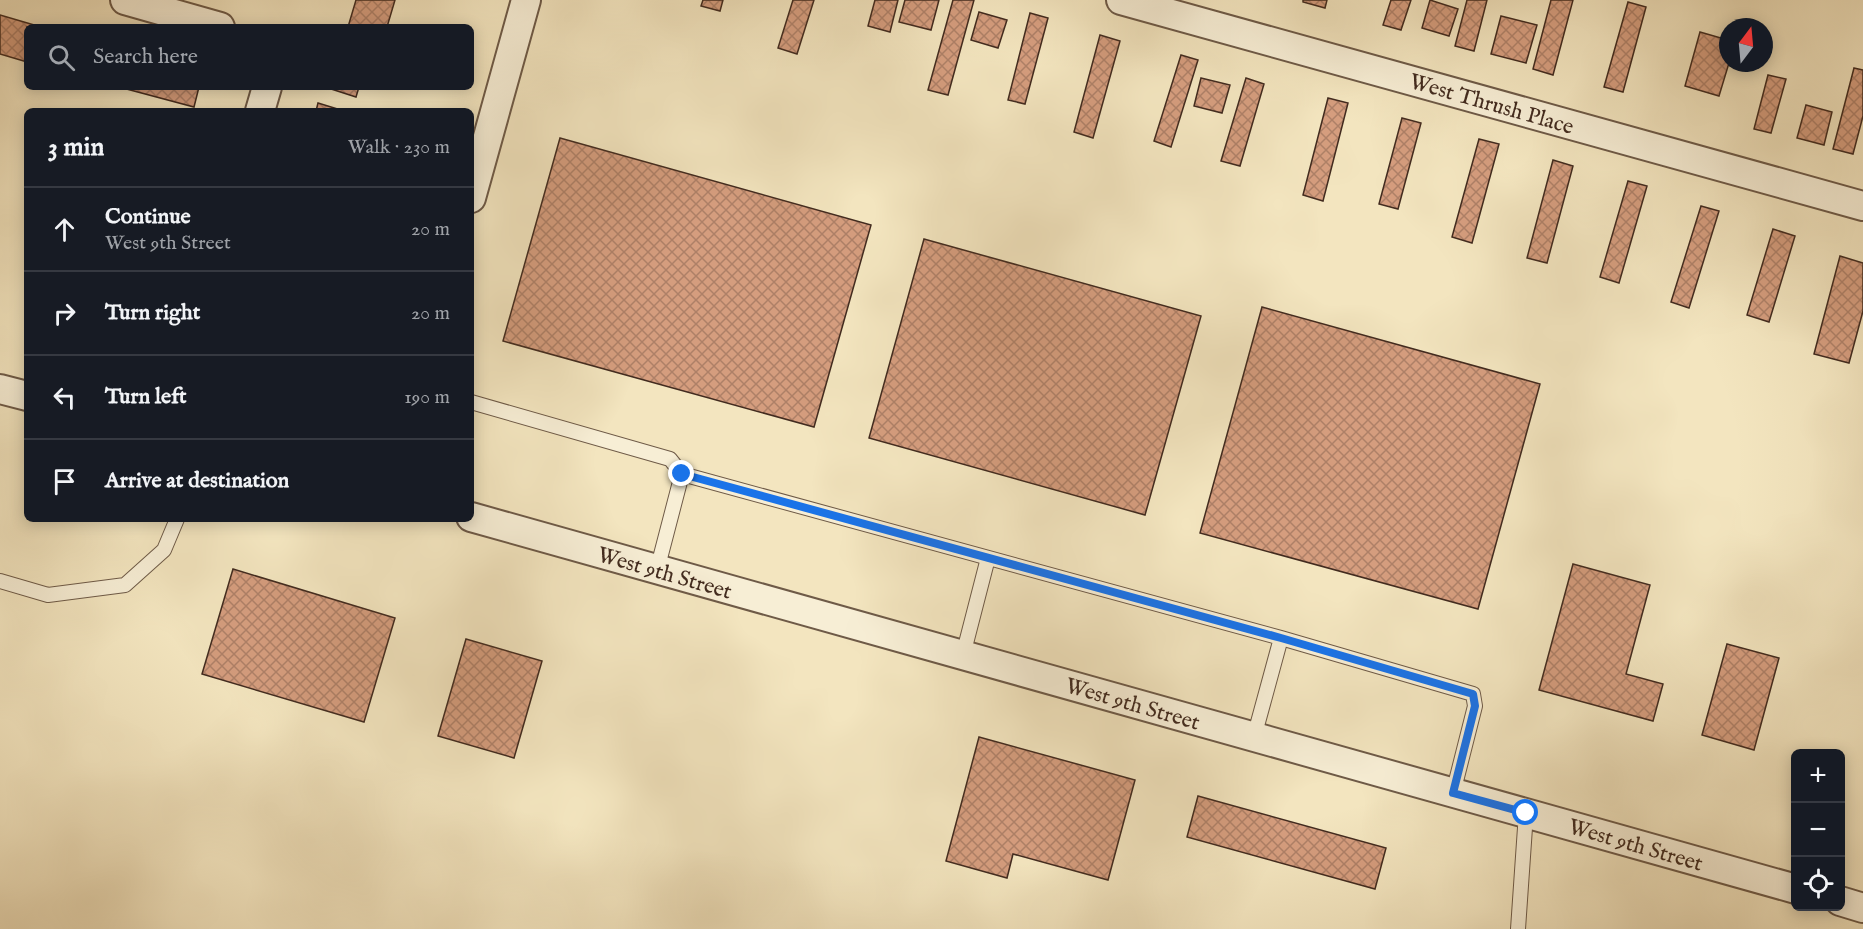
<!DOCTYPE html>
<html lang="en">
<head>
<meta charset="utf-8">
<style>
	:root { --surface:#171b24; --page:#20242c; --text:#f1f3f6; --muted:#9ea1a6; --line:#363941 }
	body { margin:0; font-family:"IM FELL English",serif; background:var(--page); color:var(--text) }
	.controls { position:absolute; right:18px; bottom:18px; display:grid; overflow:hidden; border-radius:9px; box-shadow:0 3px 15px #0003 }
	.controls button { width:54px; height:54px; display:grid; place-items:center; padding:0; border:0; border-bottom:2px solid var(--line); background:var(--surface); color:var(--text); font:30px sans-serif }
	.compass { position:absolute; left:1719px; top:18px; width:54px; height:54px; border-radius:50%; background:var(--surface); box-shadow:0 3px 15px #0003; rotate:16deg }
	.stop { position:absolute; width:18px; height:18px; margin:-14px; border:4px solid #1a73e8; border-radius:50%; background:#fff }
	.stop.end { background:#1a73e8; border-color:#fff; box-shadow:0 2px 6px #0008 }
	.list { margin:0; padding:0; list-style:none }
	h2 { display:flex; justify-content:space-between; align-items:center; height:78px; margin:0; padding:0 24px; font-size:26px }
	h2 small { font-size:20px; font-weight:400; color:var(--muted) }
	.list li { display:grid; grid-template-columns:39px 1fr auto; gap:18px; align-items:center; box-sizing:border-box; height:84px; padding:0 24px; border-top:2px solid var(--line) }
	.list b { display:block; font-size:22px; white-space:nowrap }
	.list p { margin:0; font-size:20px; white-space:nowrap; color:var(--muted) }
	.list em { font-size:20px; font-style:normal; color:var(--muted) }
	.icon { flex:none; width:33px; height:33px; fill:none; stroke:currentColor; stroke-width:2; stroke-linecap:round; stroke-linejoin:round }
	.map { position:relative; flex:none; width:1863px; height:929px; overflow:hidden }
	.search { position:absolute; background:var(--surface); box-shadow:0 3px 15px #0003; left:24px; top:24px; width:450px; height:66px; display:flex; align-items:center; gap:15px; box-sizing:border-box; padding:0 21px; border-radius:9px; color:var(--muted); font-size:22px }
	.panel { position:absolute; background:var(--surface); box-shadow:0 3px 15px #0003; left:24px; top:108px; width:450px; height:414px; border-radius:9px }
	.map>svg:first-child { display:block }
	.building { fill:url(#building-cross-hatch); stroke:#422b1f; stroke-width:1.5 }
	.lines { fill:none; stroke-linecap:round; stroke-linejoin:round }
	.service-casing { stroke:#6e5a47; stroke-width:16 }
	.minor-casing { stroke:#6e5a47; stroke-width:32 }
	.service { stroke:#f7eed5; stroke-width:14 }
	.minor { stroke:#f7eed5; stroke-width:28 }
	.route { stroke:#1a73e8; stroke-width:8 }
	.labels { text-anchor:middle; stroke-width:4.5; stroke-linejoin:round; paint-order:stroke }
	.street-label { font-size:22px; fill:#422b1f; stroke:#f7eed5 }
</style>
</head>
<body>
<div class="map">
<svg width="1863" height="929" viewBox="0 0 1863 929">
	<defs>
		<pattern id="building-cross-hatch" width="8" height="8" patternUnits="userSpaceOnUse" patternTransform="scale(1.5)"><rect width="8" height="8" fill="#d59d7e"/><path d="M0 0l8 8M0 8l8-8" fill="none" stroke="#ae8067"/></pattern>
	</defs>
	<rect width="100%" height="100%" fill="#f3e5bf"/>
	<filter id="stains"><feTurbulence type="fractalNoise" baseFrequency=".00333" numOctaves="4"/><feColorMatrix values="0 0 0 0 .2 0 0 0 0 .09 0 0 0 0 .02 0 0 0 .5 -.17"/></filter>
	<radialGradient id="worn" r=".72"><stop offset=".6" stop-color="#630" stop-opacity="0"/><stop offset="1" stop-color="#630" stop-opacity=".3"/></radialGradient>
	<!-- building -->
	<path class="building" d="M356 0H395L387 27H348Z
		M703 0H723L720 11 701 6Z
		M793 0H814L797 54 778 48Z
		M875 0H898L890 32 868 26Z
		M905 0H939L931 30 899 22Z
		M953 0H974L948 95 928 90Z
		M1303 0H1327L1325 8 1303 2Z
		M1391 0H1411L1401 30 1383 25Z
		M1430 0 1458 9 1449 36 1422 28Z
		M1467 0H1487L1474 51 1455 46Z
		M1551 0H1573L1553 75 1533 69Z
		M1628 2 1646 7 1623 92 1604 87Z
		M979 12 1007 20 998 48 971 40Z
		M1030 13 1048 18 1025 104 1008 100Z
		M0 15 41 27H27V62L0 54Z
		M1501 16 1537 25 1526 63 1491 54Z
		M1700 32 1728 40 1729 63 1719 96 1685 86Z
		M1100 35 1120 41 1093 138 1074 132Z
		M1181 55 1198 60 1171 147 1154 141Z
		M1854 68 1863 70V116L1853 154 1833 149Z
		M1768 75 1786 79 1771 133 1754 129Z
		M1201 78 1230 85 1222 113 1194 106Z
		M1246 78 1264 84 1240 166 1221 161Z
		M119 87H199L194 107Z
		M325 87H359L356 97Z
		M1328 98 1348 103 1323 201 1303 195Z
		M318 103 344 111H316Z
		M1806 105 1832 112 1824 145 1797 138Z
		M1402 118 1421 123 1398 209 1379 204Z
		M560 138 871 225 814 427 503 341Z
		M1479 139 1499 144 1472 243 1452 237Z
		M1553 160 1573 166 1547 263 1527 258Z
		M1628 181 1647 186 1619 283 1600 277Z
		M1701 206 1719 211 1689 308 1671 302Z
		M1773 229 1795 236 1769 322 1747 315Z
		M924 239 1201 316 1145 515 869 438Z
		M1840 256 1863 263V311L1849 363 1814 354Z
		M1262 307 1540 384 1478 609 1200 533Z
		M1573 564 1650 585 1626 674 1663 684 1653 721 1539 690Z
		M233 569 395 618 364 722 202 674Z
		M466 639 542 661 514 758 438 736Z
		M1727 644 1779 658 1754 750 1702 735Z
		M979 737 1135 780 1108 880 1013 854 1007 878 946 861Z
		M1198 796 1386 848 1375 889 1187 837Z"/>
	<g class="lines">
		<defs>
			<path id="service" d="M471 402 670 459 682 474
				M657 570 682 474 1281 638 1473 694 1475 706 1453 793
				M0 581 48 595 125 585 164 550 177 519
				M963 655 988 558
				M1254 737 1281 638
				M1518 929 1526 813"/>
			<path id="minor" d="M125 0 220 27
				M1121 0 1863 206
				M260 111 267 87
				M471 198 526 0
				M0 389 27 396
				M471 517 1796 889
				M1840 901 1863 908"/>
		</defs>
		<!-- service casing -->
		<use href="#service" class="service-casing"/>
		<!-- minor casing -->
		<use href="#minor" class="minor-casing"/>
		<!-- service -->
		<use href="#service" class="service"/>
		<!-- minor -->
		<use href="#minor" class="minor"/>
	</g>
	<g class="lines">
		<!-- route -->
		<path class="route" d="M682 474 1281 638 1473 694 1475 706 1453 793 1526 813"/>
	</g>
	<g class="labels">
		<!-- street labels -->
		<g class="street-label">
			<text transform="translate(1492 103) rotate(16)" y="8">West Thrush Place</text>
			<text transform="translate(665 572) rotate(16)" y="8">West 9th Street</text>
			<text transform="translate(1133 703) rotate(16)" y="8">West 9th Street</text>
			<text transform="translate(1636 844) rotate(16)" y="8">West 9th Street</text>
		</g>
	</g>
	<rect width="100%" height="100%" filter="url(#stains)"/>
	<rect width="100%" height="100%" fill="url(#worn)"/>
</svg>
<div class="controls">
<button>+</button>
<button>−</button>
<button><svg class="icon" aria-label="locate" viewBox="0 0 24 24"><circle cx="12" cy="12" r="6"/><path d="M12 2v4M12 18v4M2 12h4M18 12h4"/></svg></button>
</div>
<svg class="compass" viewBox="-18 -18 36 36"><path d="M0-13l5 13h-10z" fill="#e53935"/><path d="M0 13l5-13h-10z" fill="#9ea1a6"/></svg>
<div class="stop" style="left:1526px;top:813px"></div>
<div class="stop end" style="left:682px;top:474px"></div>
<div class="search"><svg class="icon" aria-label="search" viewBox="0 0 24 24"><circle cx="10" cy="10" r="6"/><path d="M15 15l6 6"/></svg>Search here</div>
<section class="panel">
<h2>3 min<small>Walk · 230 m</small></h2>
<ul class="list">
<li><svg class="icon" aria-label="ahead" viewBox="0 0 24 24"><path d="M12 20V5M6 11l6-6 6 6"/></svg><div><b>Continue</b><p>West 9th Street</p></div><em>20 m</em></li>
<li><svg class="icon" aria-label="right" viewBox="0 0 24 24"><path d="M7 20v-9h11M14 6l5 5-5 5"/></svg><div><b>Turn right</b></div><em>20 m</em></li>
<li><svg class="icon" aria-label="left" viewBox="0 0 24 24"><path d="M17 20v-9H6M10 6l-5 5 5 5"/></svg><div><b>Turn left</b></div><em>190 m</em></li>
<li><svg class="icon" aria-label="arrive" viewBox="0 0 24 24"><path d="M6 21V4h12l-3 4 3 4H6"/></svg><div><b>Arrive at destination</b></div></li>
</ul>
</section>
</div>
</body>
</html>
